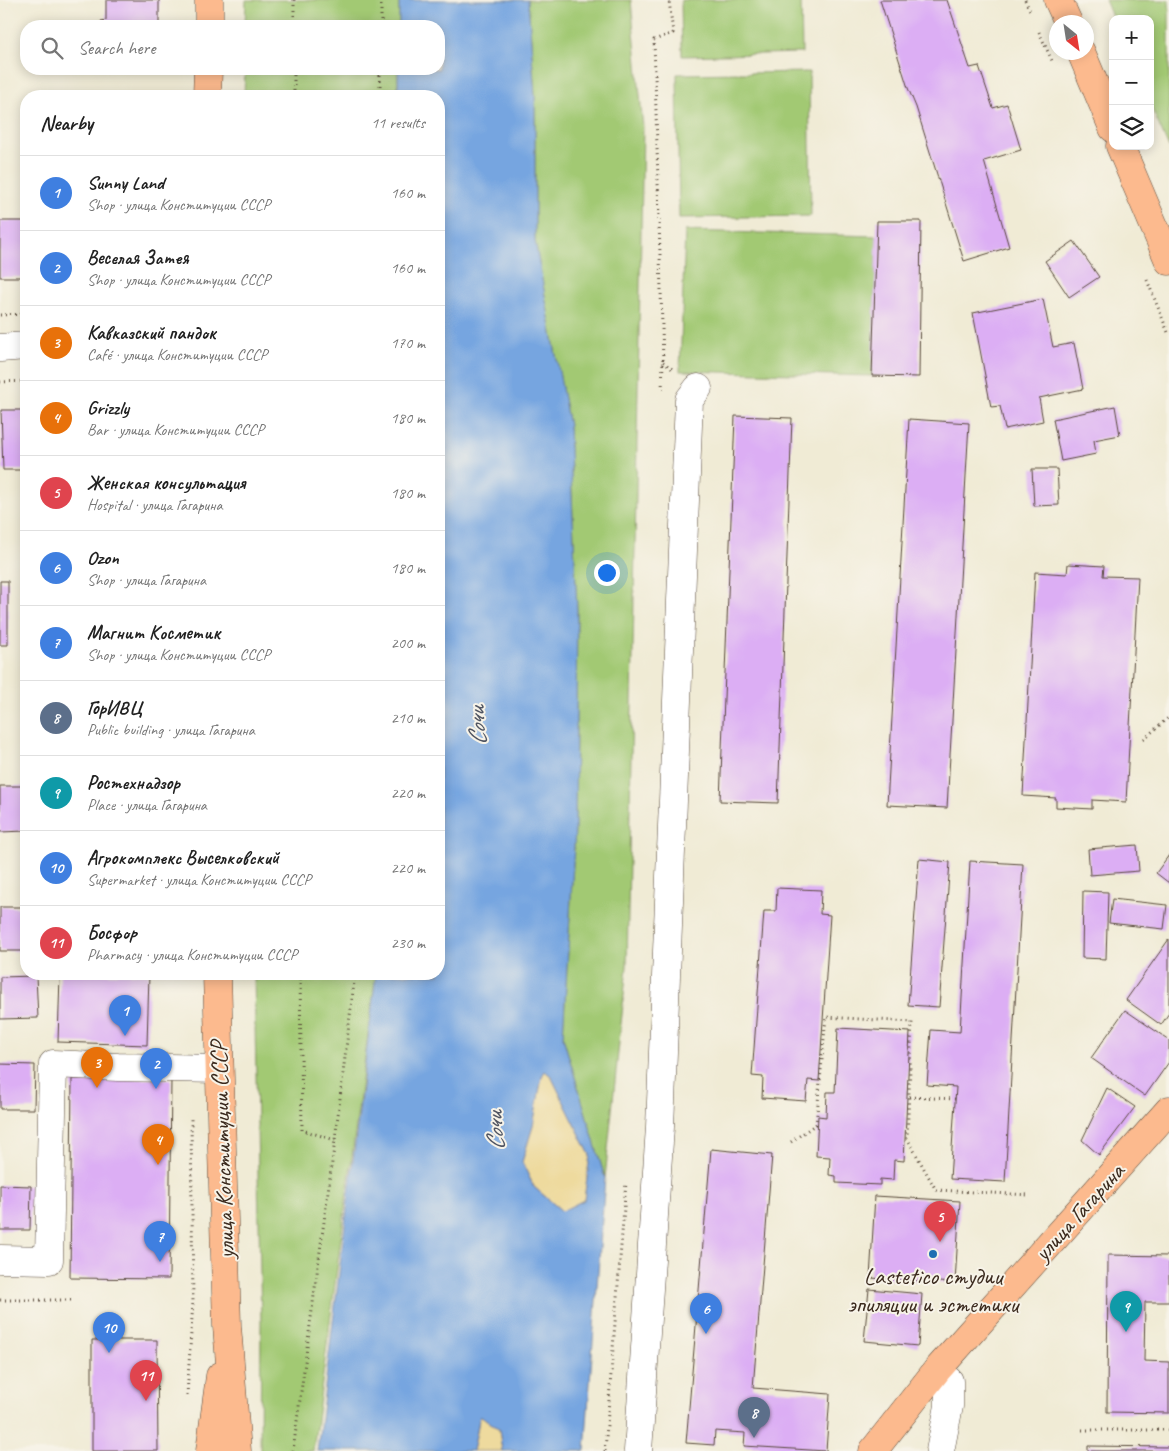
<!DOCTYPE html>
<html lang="en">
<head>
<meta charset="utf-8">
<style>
	:root { --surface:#fff; --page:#f2f2f2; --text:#222; --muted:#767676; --line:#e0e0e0; --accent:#ea580c }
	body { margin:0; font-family:Caveat,sans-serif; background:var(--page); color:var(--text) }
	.controls { position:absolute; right:15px; top:15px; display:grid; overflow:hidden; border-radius:10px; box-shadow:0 2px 12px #0003 }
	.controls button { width:45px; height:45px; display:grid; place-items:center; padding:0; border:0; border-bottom:1px solid var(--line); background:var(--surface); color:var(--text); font:25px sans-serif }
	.compass { position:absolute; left:1049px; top:15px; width:45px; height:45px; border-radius:50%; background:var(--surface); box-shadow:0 2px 12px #0003; rotate:150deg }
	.you { position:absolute; left:606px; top:572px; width:18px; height:18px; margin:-12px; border:4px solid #fff; border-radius:50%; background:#1a73e8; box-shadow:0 0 0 8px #1a73e833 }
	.badge { display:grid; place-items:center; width:32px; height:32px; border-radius:50%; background:var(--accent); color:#fff; font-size:16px; font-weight:700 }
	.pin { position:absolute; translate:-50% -41px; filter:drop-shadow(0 1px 2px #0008) }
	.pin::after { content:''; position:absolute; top:26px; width:18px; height:15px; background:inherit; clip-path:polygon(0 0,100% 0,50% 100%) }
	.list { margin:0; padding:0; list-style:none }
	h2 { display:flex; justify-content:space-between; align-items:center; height:65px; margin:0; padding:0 20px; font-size:21px }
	h2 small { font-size:16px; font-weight:400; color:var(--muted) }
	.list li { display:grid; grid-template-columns:32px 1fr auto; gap:15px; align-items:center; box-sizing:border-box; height:75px; padding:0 20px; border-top:1px solid var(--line) }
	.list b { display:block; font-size:19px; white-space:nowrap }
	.list p { margin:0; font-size:16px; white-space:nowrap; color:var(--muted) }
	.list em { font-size:16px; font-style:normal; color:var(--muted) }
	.icon { flex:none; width:28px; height:28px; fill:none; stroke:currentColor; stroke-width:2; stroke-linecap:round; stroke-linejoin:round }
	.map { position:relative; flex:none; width:1169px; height:1451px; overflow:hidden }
	.search { position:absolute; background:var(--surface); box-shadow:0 2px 12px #0003; left:20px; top:20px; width:425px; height:55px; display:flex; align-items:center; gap:12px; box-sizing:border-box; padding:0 18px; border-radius:20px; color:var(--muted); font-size:19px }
	.panel { position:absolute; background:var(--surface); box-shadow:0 2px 12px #0003; left:20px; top:90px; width:425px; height:890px; border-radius:20px }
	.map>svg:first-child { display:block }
	.green { fill:#a2c973; stroke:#6e7a48 }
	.sand { fill:#eeda9e; stroke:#94825e }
	.water { fill:#76a5e0; stroke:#58687f; fill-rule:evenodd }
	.building { fill:#dcaef4 }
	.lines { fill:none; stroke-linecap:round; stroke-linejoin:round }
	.minor-casing { stroke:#564739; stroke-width:29 }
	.major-casing { stroke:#564739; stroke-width:29 }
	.path { stroke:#564739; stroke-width:3; stroke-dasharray:1 4; stroke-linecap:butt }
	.minor { stroke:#fff; stroke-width:28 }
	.major { stroke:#fcba8e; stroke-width:28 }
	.poi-dot { fill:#1f6fb2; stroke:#f7f3e8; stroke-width:2 }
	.labels { text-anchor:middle; stroke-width:4; stroke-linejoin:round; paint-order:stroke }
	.street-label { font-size:24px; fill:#3b2a1e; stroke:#f7f3e8 }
	.poi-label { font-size:24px; fill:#3b2a1e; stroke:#f7f3e8 }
	.water-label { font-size:25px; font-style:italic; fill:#505562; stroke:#f7f3e8 }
</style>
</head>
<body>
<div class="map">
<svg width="1169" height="1451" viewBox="0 0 1169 1451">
	<rect width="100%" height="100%" fill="#f7f3e8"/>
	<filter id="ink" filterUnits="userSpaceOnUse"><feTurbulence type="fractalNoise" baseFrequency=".02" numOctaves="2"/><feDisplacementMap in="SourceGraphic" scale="10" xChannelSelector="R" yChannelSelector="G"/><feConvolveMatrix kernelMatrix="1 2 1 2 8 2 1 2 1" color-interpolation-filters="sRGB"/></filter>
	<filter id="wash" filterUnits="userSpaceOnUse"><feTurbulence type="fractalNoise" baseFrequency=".0096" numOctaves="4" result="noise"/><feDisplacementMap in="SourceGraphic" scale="20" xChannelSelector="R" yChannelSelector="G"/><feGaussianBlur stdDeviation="1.12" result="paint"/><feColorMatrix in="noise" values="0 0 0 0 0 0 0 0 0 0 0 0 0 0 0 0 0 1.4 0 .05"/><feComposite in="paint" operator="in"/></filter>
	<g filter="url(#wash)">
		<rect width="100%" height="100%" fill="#f0ebd5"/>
		<!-- green -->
		<path class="green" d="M246 0H399V26H245Z
			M528 0H631L643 127 627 966 605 1178 563 1037 575 829 577 610 569 426 535 241V96Z
			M681 0H801L802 53 682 56Z
			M1105 0H1169V148L1150 105V19H1113Z
			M245 69H398V96H244Z
			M809 72 811 216 679 218 677 74Z
			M685 231 877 236 872 376 680 371Z
			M254 974H376L313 1451H260L261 1323Z"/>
		<!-- sand -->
		<path class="sand" d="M545 1071 551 1076 590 1155 584 1200 562 1211 534 1187 522 1162 533 1126 542 1076Z
			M480 1415 499 1429 502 1451H473Z"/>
		<!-- water -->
		<path class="water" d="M399 0H528L535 96V241L569 426 577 610 575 829 563 1037 605 1178 585 1451H502L499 1429 480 1415 473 1451H317L376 974H439V96H398V69H439V26H399ZM545 1071 551 1076 590 1155 584 1200 562 1211 534 1187 522 1162 533 1126 542 1076Z"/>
		<g id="blocks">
			<!-- building -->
			<path class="building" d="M106 0H159V26H101V21L106 20Z
				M880 0H947L970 68 979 66 993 108 1007 104 1021 150 984 161 1009 247 964 261 916 107 908 88Z
				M0 221H26V277H0Z
				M877 221H921L919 377 872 376Z
				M1074 241 1099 277 1069 297 1045 261Z
				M1043 299 1053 347 1074 343 1083 389 1039 398 1043 421 1005 429 1000 406 991 407 973 313Z
				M1115 406 1120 435 1094 440 1096 454 1061 461 1053 419Z
				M1 410H26V470H3Z
				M735 416 792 418 778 803 720 801Z
				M909 419 969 423 947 808 887 805Z
				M1032 469H1057L1059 505 1034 506Z
				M1068 564 1104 566 1103 576 1138 577 1126 802 1092 800V809L1056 807V798L1023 796 1035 572 1067 574Z
				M0 581H8V645H0Z
				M0 786H26V831L0 832Z
				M1137 845 1139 871 1090 875 1088 849Z
				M1169 855V883L1156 873Z
				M919 859 950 862 939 1007 908 1005Z
				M970 861 1023 864 1005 1182 950 1179 956 1087 927 1085 931 1030 960 1032Z
				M777 888 821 890 820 914 830 915 819 1081 808 1080 806 1101 762 1098 763 1077 752 1076 764 911H776Z
				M1083 891 1108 892 1106 959 1082 958Z
				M1112 899 1167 905 1164 929 1109 923Z
				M0 907H26V951H0Z
				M1169 939V1013L1161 1025 1126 1000Z
				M60 974H149L147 1045 58 1042Z
				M36 976 38 1018 0 1019V977Z
				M1125 1010 1169 1040V1062L1145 1096 1091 1058Z
				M838 1028 910 1032 904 1161 894 1160 893 1180 880 1179V1185L836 1183V1176L829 1175 830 1157 816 1156 818 1116 826 1117 827 1092H835Z
				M0 1064 35 1065 34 1109H0Z
				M72 1079H171L169 1279 70 1278Z
				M1107 1088 1135 1107 1099 1155 1082 1140Z
				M711 1149 772 1155 753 1388 830 1394 826 1451 744 1446 745 1433 715 1431 714 1445 686 1443Z
				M0 1185 31 1186 30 1230H0Z
				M875 1196 960 1201 955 1283 870 1278Z
				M1108 1255 1169 1256V1302H1145L1144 1361 1169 1362V1413L1107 1412Z
				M869 1289 922 1294 918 1346 864 1341Z
				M92 1340H157L158 1451H92Z
				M1088 1446 1169 1447V1451H1088Z"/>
		</g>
	</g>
	<g filter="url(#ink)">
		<use href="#blocks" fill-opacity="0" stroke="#564739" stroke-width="1"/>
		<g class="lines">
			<defs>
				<path id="minor" d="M0 348 26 346
					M0 1259 49 1260 53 1064 118 1067 219 1069
					M937 1370 949 1381V1406L940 1451
					M638 1451 660 1127 689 400 698 388"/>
				<path id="major" d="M1058 0 1068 22
					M209 26V0
					M1081 52 1113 128
					M207 96 208 69
					M1120 146 1169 261
					M217 974 227 1326 237 1451
					M210 1451 220 1376
					M873 1451 937 1370 1169 1110"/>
			</defs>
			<!-- minor casing -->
			<use href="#minor" class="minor-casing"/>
			<!-- major casing -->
			<use href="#major" class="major-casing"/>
			<!-- path -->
			<path class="path" d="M1025 0 1031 13
				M294 26V0
				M381 26V0
				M1039 32 1053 63
				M294 96V69
				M380 96V69
				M1147 280 1169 335
				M0 315 26 314
				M663 362 675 371
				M0 382 26 381
				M662 390 663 362 654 40 673 33 669 0
				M1144 739 1169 717
				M300 974 302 1130 335 1140
				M909 1097 955 1099
				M791 1142 816 1124 826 1017 912 1022 907 1138 936 1190 1029 1195
				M0 1300H71
				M187 1395 193 1302 191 1117
				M1082 1430H1169
				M293 1451 335 1140 355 974
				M605 1451 626 1182"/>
			<!-- minor -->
			<use href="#minor" class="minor"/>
			<!-- major -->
			<use href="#major" class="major"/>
		</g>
	</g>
	<!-- markers -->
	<circle class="poi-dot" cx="933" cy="1254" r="5"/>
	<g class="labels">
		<!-- street labels -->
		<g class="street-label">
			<text transform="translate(222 1150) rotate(-92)" y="8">улица Конституции СССР</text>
			<text transform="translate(1079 1212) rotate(-48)" y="8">улица Гагарина</text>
		</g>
		<!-- poi labels -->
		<g class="poi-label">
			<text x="933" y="1284">Lastetico студии<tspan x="933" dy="28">эпиляции и эстетики</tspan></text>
		</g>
		<!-- water labels -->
		<g class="water-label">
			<text transform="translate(476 726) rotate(-93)" y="9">Сочи</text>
			<text transform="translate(494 1131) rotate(-93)" y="9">Сочи</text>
		</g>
	</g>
</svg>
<div class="controls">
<button>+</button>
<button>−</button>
<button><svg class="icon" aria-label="layers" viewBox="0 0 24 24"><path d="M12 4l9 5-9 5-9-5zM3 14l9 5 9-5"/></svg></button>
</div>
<svg class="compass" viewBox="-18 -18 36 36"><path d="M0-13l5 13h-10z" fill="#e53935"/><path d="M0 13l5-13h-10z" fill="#767676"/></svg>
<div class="you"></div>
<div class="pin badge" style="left:125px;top:1036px;background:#3f7fe0">1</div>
<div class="pin badge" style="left:156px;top:1089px;background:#3f7fe0">2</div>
<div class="pin badge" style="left:97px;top:1088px;background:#e8710a">3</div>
<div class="pin badge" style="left:158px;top:1165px;background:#e8710a">4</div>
<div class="pin badge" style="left:940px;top:1242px;background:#e0444e">5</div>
<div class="pin badge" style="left:706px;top:1334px;background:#3f7fe0">6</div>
<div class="pin badge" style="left:160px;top:1262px;background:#3f7fe0">7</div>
<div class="pin badge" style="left:754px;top:1438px;background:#5c6f8a">8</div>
<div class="pin badge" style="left:1126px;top:1332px;background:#0f9aa8">9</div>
<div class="pin badge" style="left:109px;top:1353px;background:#3f7fe0">10</div>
<div class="pin badge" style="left:146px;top:1401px;background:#e0444e">11</div>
<div class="search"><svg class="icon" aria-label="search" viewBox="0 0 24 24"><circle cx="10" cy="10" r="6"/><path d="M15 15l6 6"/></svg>Search here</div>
<section class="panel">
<h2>Nearby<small>11 results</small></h2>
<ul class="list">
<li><span class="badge" style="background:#3f7fe0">1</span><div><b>Sunny Land</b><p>Shop · улица Конституции СССР</p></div><em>160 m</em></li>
<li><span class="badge" style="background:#3f7fe0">2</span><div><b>Веселая Затея</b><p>Shop · улица Конституции СССР</p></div><em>160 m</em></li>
<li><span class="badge" style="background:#e8710a">3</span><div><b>Кавказский пандок</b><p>Café · улица Конституции СССР</p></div><em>170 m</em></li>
<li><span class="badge" style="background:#e8710a">4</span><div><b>Grizzly</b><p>Bar · улица Конституции СССР</p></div><em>180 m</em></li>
<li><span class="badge" style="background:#e0444e">5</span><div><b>Женская консультация</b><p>Hospital · улица Гагарина</p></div><em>180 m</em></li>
<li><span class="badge" style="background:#3f7fe0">6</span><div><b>Ozon</b><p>Shop · улица Гагарина</p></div><em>180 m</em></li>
<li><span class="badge" style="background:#3f7fe0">7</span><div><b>Магнит Косметик</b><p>Shop · улица Конституции СССР</p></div><em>200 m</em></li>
<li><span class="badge" style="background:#5c6f8a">8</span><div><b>ГорИВЦ</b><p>Public building · улица Гагарина</p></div><em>210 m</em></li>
<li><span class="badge" style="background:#0f9aa8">9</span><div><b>Ростехнадзор</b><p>Place · улица Гагарина</p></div><em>220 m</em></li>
<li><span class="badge" style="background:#3f7fe0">10</span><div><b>Агрокомплекс Выселковский</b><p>Supermarket · улица Конституции СССР</p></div><em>220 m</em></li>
<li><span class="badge" style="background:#e0444e">11</span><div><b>Босфор</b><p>Pharmacy · улица Конституции СССР</p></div><em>230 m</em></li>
</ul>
</section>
</div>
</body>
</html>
